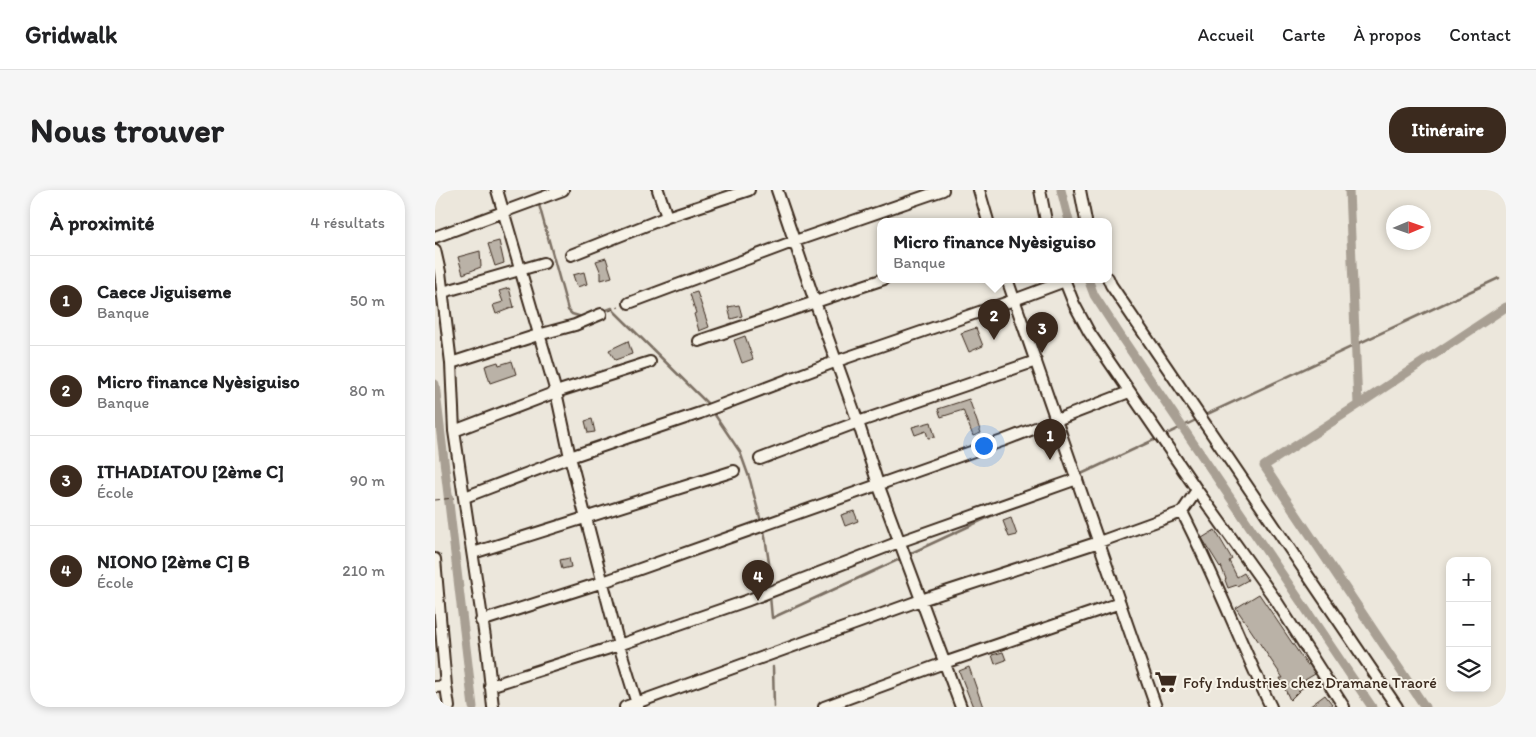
<!DOCTYPE html>
<html lang="fr">
<head>
<meta charset="utf-8">
<style>
	:root { --surface:#fff; --page:#f6f6f6; --text:#202124; --muted:#757577; --line:#e0e0e0; --accent:#3b2a1e }
	body { margin:0; font-family:Itim,sans-serif; background:var(--page); color:var(--text) }
	.controls { position:absolute; right:15px; bottom:15px; display:grid; overflow:hidden; border-radius:10px; box-shadow:0 2px 8px #0003 }
	.controls button { width:45px; height:45px; display:grid; place-items:center; padding:0; border:0; border-bottom:1px solid var(--line); background:var(--surface); color:var(--text); font:25px sans-serif }
	.compass { position:absolute; left:951px; top:15px; width:45px; height:45px; border-radius:50%; background:var(--surface); box-shadow:0 2px 8px #0003; rotate:88deg }
	.you { position:absolute; left:548px; top:255px; width:18px; height:18px; margin:-12px; border:4px solid #fff; border-radius:50%; background:#1a73e8; box-shadow:0 0 0 8px #1a73e833 }
	.badge { display:grid; place-items:center; width:32px; height:32px; border-radius:50%; background:var(--accent); color:#fff; font-size:16px; font-weight:700 }
	.pin { position:absolute; translate:-50% -41px; filter:drop-shadow(0 1px 2px #0008) }
	.pin::after { content:''; position:absolute; top:26px; width:18px; height:15px; background:inherit; clip-path:polygon(0 0,100% 0,50% 100%) }
	.popup { position:absolute; left:442px; top:28px; width:235px; height:65px; box-sizing:border-box; display:grid; place-content:center; border-radius:10px; background:var(--surface); filter:drop-shadow(0 1px 4px #0005); font-size:16px; white-space:nowrap; color:var(--muted) }
	.popup b { font-size:19px; color:var(--text) }
	.popup::after { content:''; position:absolute; left:50%; top:100%; margin-left:-10px; border:10px solid transparent; border-top-color:var(--surface) }
	.list { margin:0; padding:0; list-style:none }
	h2 { display:flex; justify-content:space-between; align-items:center; height:65px; margin:0; padding:0 20px; font-size:21px }
	h2 small { font-size:16px; font-weight:400; color:var(--muted) }
	.list li { display:grid; grid-template-columns:32px 1fr auto; gap:15px; align-items:center; box-sizing:border-box; height:90px; padding:0 20px; border-top:1px solid var(--line) }
	.list b { display:block; font-size:19px; white-space:nowrap }
	.list p { margin:0; font-size:16px; white-space:nowrap; color:var(--muted) }
	.list em { font-size:16px; font-style:normal; color:var(--muted) }
	.icon { flex:none; width:28px; height:28px; fill:none; stroke:currentColor; stroke-width:2; stroke-linecap:round; stroke-linejoin:round }
	.map { position:relative; flex:none; width:1071px; height:517px; overflow:hidden; border-radius:20px }
	header { display:flex; align-items:center; gap:30px; box-sizing:border-box; height:70px; padding:0 25px; background:var(--surface); border-bottom:1px solid var(--line) }
	header strong { font-size:24px }
	nav { display:flex; gap:28px; margin-inline-start:auto; font-size:18px }
	.intro { display:flex; align-items:center; justify-content:space-between; box-sizing:border-box; height:120px; padding:0 30px }
	h1 { margin:0; font-size:35px }
	.button { padding:12px 22px; border-radius:20px; background:var(--accent); color:#fff; font-size:18px; font-weight:700 }
	main { display:flex; gap:30px; padding:0 30px }
	aside { flex:1; background:var(--surface); border-radius:20px; box-shadow:0 2px 8px #0003 }
	.map>svg:first-child { display:block }
	.lines { fill:none; stroke-linecap:round; stroke-linejoin:round }
	.stream { stroke:#7c7064; stroke-width:2.5 }
	.canal { stroke:#a89f93; stroke-width:9 }
	.building { fill:#bab2a7; stroke:#3b2a1e }
	.minor-casing { stroke:#3b2a1e; stroke-width:14 }
	.path { stroke:#3b2a1e; stroke-width:1; stroke-dasharray:5 4; stroke-linecap:butt }
	.minor { stroke:#f7f3e8; stroke-width:10 }
	.labels { text-anchor:middle; stroke-width:4; stroke-linejoin:round; paint-order:stroke }
	.poi-label { font-size:16px; fill:#3b2a1e; stroke:#f7f3e8; text-anchor:start }
</style>
</head>
<body>
<header>
<strong>Gridwalk</strong>
<nav><a>Accueil</a><a>Carte</a><a>À propos</a><a>Contact</a></nav>
</header>
<div class="intro"><h1>Nous trouver</h1><a class="button">Itinéraire</a></div>
<main>
<aside>
<h2>À proximité<small>4 résultats</small></h2>
<ul class="list">
<li><span class="badge">1</span><div><b>Caece Jiguiseme</b><p>Banque</p></div><em>50 m</em></li>
<li><span class="badge">2</span><div><b>Micro finance Nyèsiguiso</b><p>Banque</p></div><em>80 m</em></li>
<li><span class="badge">3</span><div><b>ITHADIATOU [2ème C]</b><p>École</p></div><em>90 m</em></li>
<li><span class="badge">4</span><div><b>NIONO [2ème C] B</b><p>École</p></div><em>210 m</em></li>
</ul>
</aside>
<div class="map">
<svg width="1071" height="517" viewBox="0 0 1071 517">
	<rect width="100%" height="100%" fill="#ece7dc"/>
	<filter id="ink" filterUnits="userSpaceOnUse"><feTurbulence type="fractalNoise" baseFrequency=".02" numOctaves="2"/><feDisplacementMap in="SourceGraphic" scale="10" xChannelSelector="R" yChannelSelector="G"/><feConvolveMatrix kernelMatrix="1 2 1 2 8 2 1 2 1" color-interpolation-filters="sRGB"/></filter>
	<g filter="url(#ink)">
		<g class="lines">
			<!-- stream -->
			<path class="stream" d="M103 11 133 120 137 124 147 127
				M179 121 274 215
				M166 122 177 118
				M278 222 305 262 315 290 326 332
				M768 226 1064 88
				M728 246 763 229
				M644 285 723 248
				M329 340 336 386
				M472 365 569 320
				M335 406 337 428 467 368
				M338 477 339 517"/>
			<!-- canal -->
			<path class="canal" d="M626 0 634 31
				M914 0 923 215 829 276 990 517
				M653 89 659 105 685 145 937 517
				M0 194 38 517
				M923 215 1071 117"/>
		</g>
		<!-- building -->
		<path class="building" d="M64 51 69 73 60 76 53 54Z
			M45 61 46 77 28 84 23 67Z
			M171 68 177 87 166 90V83L161 71Z
			M149 82 152 94 142 97 138 85Z
			M74 98 79 117 61 124 58 115 68 112 64 101Z
			M262 102 274 137 264 141 259 124 261 123 255 104Z
			M304 115 307 126 296 129 293 117Z
			M541 138 548 156 534 162 526 143Z
			M310 146 318 169 307 173 299 150Z
			M193 151 197 164 180 170 174 160Z
			M77 171 81 184 55 193 50 176 63 172 64 175Z
			M534 209 546 243 538 246 528 220 506 227 503 219Z
			M157 229 160 242 153 243 150 231Z
			M496 232 500 247 493 248 491 241 480 245 477 237Z
			M419 321 423 331 410 336 406 325Z
			M576 328 582 345 574 347 568 331Z
			M780 340 797 369 794 371 802 387 809 383 813 390 802 396V395L793 398 790 390 791 389 786 376 785 377 767 348Z
			M134 368 136 377 127 379 125 370Z
			M824 404 872 475 874 474 880 484 870 490 873 495 866 499 855 510 845 488H848L801 418Z
			M568 462 571 470 560 474 557 465Z
			M534 477 548 517H538L524 481Z
			M890 505 897 514 893 517H874Z"/>
		<g class="lines">
			<defs>
				<path id="minor" d="M62 0 121 202 135 267 184 455 203 517
					M223 0 232 27
					M342 0 380 112 423 232 443 294 526 517
					M544 0 553 31
					M605 0 611 31
					M645 0 651 31
					M0 47 128 0
					M0 60 5 82 16 173 19 241 52 461 58 517
					M136 65 232 27 314 0
					M673 88 676 95 962 517
					M572 89 721 517
					M629 89 639 114 654 142 762 300 840 409 909 517
					M8 102 109 73
					M194 113 360 51 508 0
					M264 151 449 89
					M16 173 103 145 140 135 166 124
					M19 241 121 202 215 172
					M325 269 423 232 601 171
					M30 307 135 267 265 223 402 171 579 110 630 91
					M747 322C780 386 805 452 836 517
					M38 363 299 281
					M0 369 11 496 14 517
					M46 431 168 392 567 251 694 202
					M55 496 184 455 311 411 464 352 642 289
					M0 497 11 496
					M190 517 486 410 664 352 747 322 762 300
					M389 517 509 473 685 413"/>
			</defs>
			<!-- minor casing -->
			<use href="#minor" class="minor-casing"/>
			<!-- path -->
			<path class="path" d="M174 121 184 117
				M0 310 19 308"/>
			<!-- minor -->
			<use href="#minor" class="minor"/>
		</g>
	</g>
	<!-- icons -->
	<defs>
		<symbol id="supermarket-bare" viewBox="-9 -9 18 18"><path d="M-6-5.5h2.5l.6 2H6L4.5 2H-2.5L-4.4-4H-6ZM-1.5 3.2a1.3 1.3 0 1 0 .1 0ZM3 3.2a1.3 1.3 0 1 0 .1 0Z" fill="#3b2a1e" stroke="#f7f3e8" stroke-width="2.5" paint-order="stroke"/></symbol>
	</defs>
	<g fill-rule="evenodd">
		<use href="#supermarket-bare" x="715" y="476" width="32" height="32"/>
	</g>
	<g class="labels">
		<!-- poi labels -->
		<g class="poi-label">
			<text x="748" y="498">Fofy Industries chez Dramane Traoré</text>
		</g>
	</g>
</svg>
<div class="controls">
<button>+</button>
<button>−</button>
<button><svg class="icon" aria-label="layers" viewBox="0 0 24 24"><path d="M12 4l9 5-9 5-9-5zM3 14l9 5 9-5"/></svg></button>
</div>
<svg class="compass" viewBox="-18 -18 36 36"><path d="M0-13l5 13h-10z" fill="#e53935"/><path d="M0 13l5-13h-10z" fill="#757577"/></svg>
<div class="you"></div>
<div class="pin badge" style="left:615px;top:270px">1</div>
<div class="pin badge" style="left:559px;top:150px">2</div>
<div class="popup"><b>Micro finance Nyèsiguiso</b>Banque</div>
<div class="pin badge" style="left:607px;top:163px">3</div>
<div class="pin badge" style="left:323px;top:411px">4</div>
</div>
</main>
</body>
</html>
